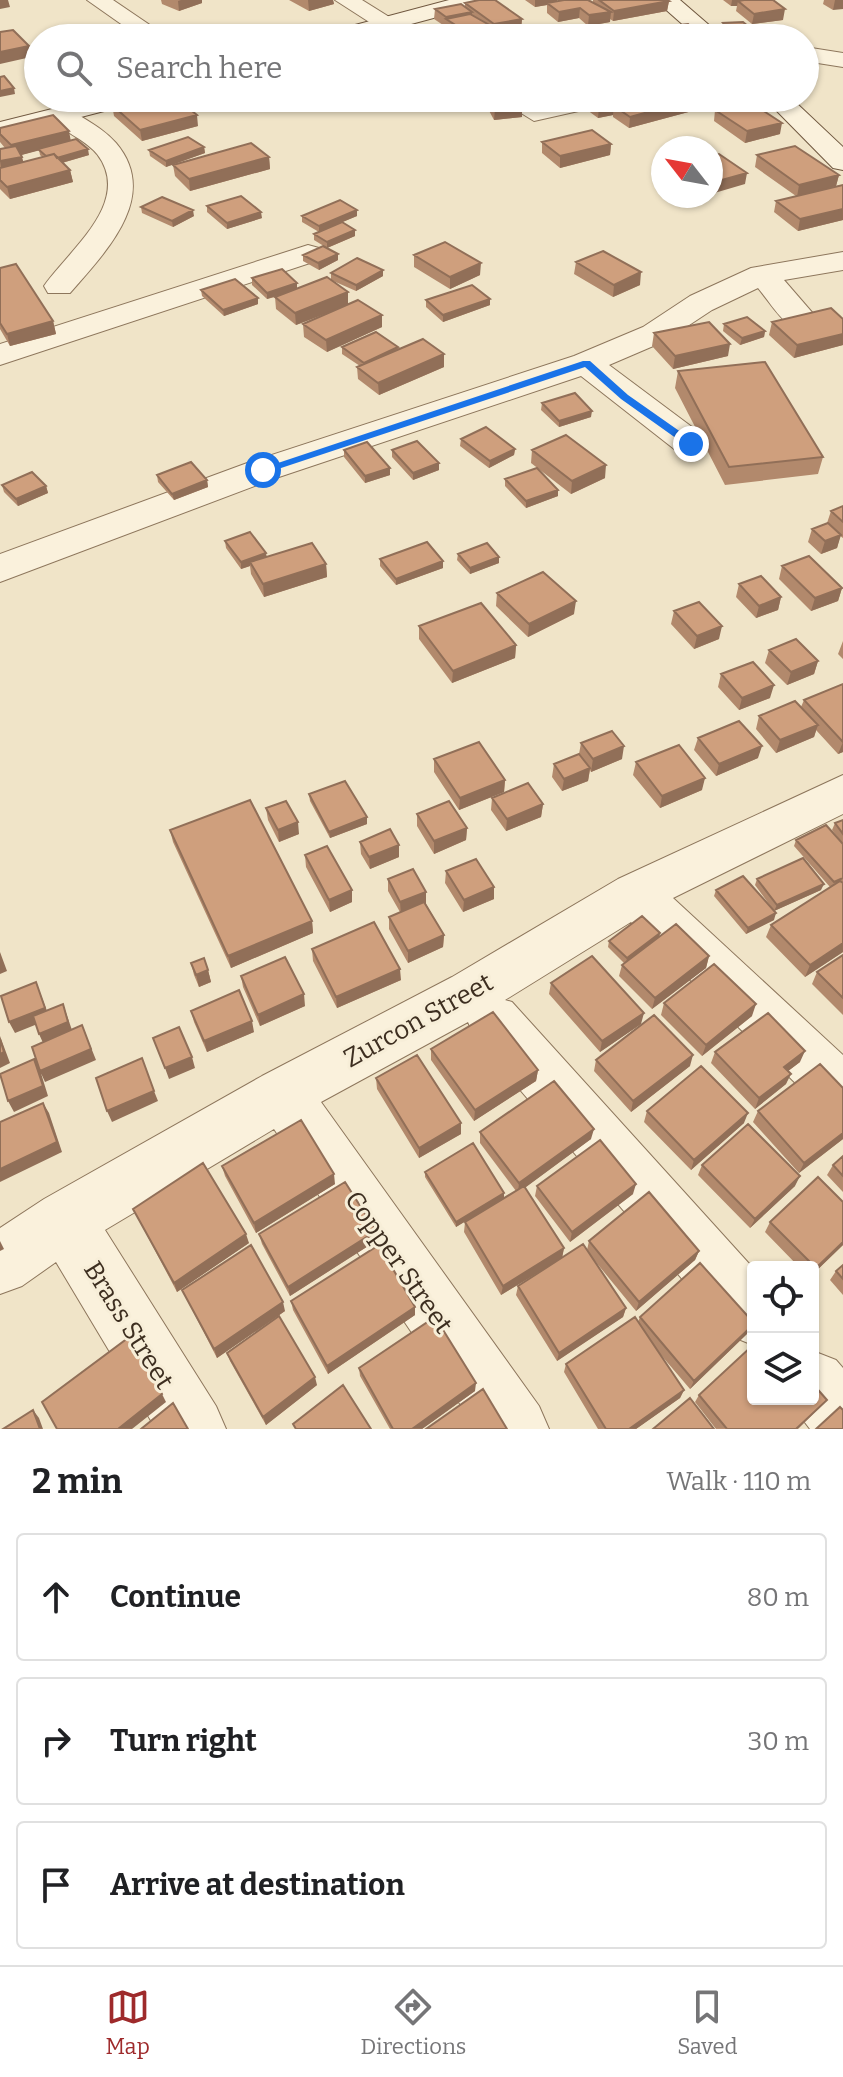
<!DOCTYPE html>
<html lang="en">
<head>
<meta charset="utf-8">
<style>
	:root { --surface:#fff; --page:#f6f6f6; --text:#202124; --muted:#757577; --line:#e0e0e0; --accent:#9e2a2b }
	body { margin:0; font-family:Bitter,serif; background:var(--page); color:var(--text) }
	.controls { position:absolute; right:24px; bottom:24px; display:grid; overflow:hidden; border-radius:8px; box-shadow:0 2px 6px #0004 }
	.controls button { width:72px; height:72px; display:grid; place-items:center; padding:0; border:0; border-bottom:2px solid var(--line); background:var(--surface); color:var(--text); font:40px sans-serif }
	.compass { position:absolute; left:651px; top:136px; width:72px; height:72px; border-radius:50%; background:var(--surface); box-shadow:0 2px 6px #0004; rotate:301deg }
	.stop { position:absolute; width:24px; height:24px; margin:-18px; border:6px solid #1a73e8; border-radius:50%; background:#fff }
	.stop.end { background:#1a73e8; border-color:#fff; box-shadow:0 2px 8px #0008 }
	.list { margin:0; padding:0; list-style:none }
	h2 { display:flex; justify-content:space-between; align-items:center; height:104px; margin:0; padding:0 32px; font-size:34px }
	h2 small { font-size:26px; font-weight:400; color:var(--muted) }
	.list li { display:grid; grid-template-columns:52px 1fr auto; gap:24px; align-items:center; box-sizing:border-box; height:128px; margin:0 16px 16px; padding:0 16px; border:2px solid var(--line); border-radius:8px }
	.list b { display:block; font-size:30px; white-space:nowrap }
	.list em { font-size:26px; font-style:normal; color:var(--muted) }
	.icon { flex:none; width:44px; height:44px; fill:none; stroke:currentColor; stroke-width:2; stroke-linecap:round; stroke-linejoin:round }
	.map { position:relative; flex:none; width:843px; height:1429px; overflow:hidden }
	.search { position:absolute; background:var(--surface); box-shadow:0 2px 6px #0004; left:24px; right:24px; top:24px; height:88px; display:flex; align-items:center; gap:20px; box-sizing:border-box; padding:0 28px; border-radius:44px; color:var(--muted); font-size:30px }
	.sheet { height:536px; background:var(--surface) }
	nav { display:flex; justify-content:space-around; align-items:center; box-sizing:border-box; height:112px; border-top:2px solid var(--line); background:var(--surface); font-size:22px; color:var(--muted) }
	nav a { display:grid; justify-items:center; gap:4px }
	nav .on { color:var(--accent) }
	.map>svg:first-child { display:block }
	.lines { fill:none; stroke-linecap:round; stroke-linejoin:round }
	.street-casing { stroke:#8d765c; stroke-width:2 }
	.secondary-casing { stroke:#6f573f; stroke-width:2 }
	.street { fill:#faf1dc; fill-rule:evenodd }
	.secondary { fill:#faf1dc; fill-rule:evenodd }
	.wall { fill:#b2896c; fill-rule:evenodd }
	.shaded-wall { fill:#916f58 }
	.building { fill:#cf9f7d; stroke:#916f58; stroke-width:2 }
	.route { fill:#1a73e8 }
	.labels { text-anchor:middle; stroke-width:6; stroke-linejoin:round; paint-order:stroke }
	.near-street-label { font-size:26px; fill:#3d2e20; stroke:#f7eed8 }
</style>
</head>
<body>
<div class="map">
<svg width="843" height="1429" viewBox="0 0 843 1429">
	<rect width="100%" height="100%" fill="#f0e4c8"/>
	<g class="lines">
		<defs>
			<path id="street" d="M87 0H113L169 38H141Z
				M335 0H362L423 38H394Z
				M805 47 843 53V67L805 61Z
				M569 98H618L614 103 534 121 521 113 525 108Z
				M62 107 71 110C86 120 104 129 116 143 161 196 106 252 70 293H48L44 286C68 251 134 202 97 154 84 138 61 132 49 115Z
				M308 245 319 248 323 254 319 260 0 365V344Z
				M843 252V270L784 280 823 325 818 332C790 339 774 307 758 288L712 310 665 341 609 365 704 436 709 444 704 452 691 455 678 452 581 376 276 478 0 582V554L250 462 574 356 643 327 690 296 751 268Z
				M843 775V814L673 898 843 1055V1118L823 1110 631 922 505 1000 512 1002 753 1268V1345L731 1336 474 1036 468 1022 321 1102 539 1406 549 1429H477L274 1129 105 1230 216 1406 226 1429H156L56 1262 22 1286 0 1294V1228L44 1199 262 1076 452 977 618 879Z
				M813 1351 836 1360 843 1368V1429H810L787 1399H813Z"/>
			<path id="secondary" d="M449 0H485L482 5 359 38H321L325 33Z
				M655 0H680L724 38H698Z
				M96 98H139L135 103 0 138V122Z
				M764 98H791L843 147V170L833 168Z"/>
		</defs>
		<!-- street casing -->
		<use href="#street" class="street-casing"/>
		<!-- secondary casing -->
		<use href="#secondary" class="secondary-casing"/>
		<!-- street -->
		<use href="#street" class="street"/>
		<!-- secondary -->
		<use href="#secondary" class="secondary"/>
	</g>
	<!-- wall -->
	<path class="wall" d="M161 0H202V3L179 11 162 4Z
		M289 0H333L334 4 309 11Z
		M525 0H557V1L593 3V0L669 1 667 11 613 21 610 19V22L588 26 579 18 558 22 547 13V5L535 7Z
		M723 0H773L783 20 752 24 736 11 737 6H731Z
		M824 0H843L833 10 823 4Z
		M465 3 522 19 521 29 503 33 507 35 506 38H459L446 30V27L434 19 435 9 465 6Z
		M723 23 749 27 747 38H725L721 34Z
		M653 28 694 36 701 38H616V35L652 33Z
		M242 98H297L260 109Z
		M443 98H517L522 106V117L494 120 486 105V101L447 105Z
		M584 98H708L707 107 629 128 613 117V115L598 118 583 107Z
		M112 105 198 126 142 141 114 116Z
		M715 110 780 134 745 143 714 121Z
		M0 128 71 140 89 155 62 163 70 170 73 182 10 199 0 189V149L5 148 0 142ZM39 150 40 155 42 157 23 162 21 155Z
		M542 142 611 144 610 155 560 168 542 153Z
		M204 147 205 153 166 167 150 156 149 150Z
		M757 155 839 175 836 186 843 185V220L798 231 774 212 776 201 796 196 755 167Z
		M269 157 270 169 190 191 175 176 173 165Z
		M207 206 262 218 227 229 207 212Z
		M141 207 194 216 173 227 142 213Z
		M357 210V216L342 222 355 236 327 248 314 240V234L319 232 302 222V216Z
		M303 255 338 260 319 270 303 261Z
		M414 255 480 275 450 289 414 267Z
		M576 262 640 285 613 297 574 274Z
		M0 268 53 321 56 334 10 346 0 329Z
		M331 273 383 276 356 291 331 280Z
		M252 278 297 283V288L348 304 382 327 327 352 304 337 303 324 343 307 296 325 276 309 275 297 267 299 252 285Z
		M201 290 258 298V304L224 316 202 296Z
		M490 299V305L443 322 426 307V300Z
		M843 319V345L794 358 769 335 772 322Z
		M724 324 765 331 764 337 740 345 723 331Z
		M654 333 728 356 673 369 652 346Z
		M342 347H398L399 349 444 354V367L379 395 358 379 357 367 360 366 342 354Z
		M678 371 823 457 818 474 725 485 675 388Z
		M542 403 591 417 559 427 541 410Z
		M461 439 515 449 514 455 489 468 460 446Z
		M344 450 390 468V475L365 483 344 457Z
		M392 450 439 470 413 480 392 457Z
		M532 450 605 478 571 494 531 463Z
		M157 475 207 480 208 487 174 500 158 482Z
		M505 479 558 496 526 508 505 486Z
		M2 485 46 486 48 493 18 506 4 492Z
		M843 506V538L840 536 837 548 821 554 808 542 812 529 827 523 831 511Z
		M225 541 267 556 326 564 327 577 264 597 251 574 250 566 241 569 226 548Z
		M458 554 499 563 470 574 457 560Z
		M380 559 443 568 396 585 380 566Z
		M782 566 842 588 838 601 811 611 779 579Z
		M739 584 781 597 778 610 756 618 736 597Z
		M497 593 574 614 528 637 496 606Z
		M674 611 719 639 694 649 671 624Z
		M419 626 516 645 515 658 452 683 419 639Z
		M843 641V659L838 654Z
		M769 650 818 661 814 674 787 685 765 663Z
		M721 674 770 698 739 710 718 687Z
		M843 684V752L838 754 816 730 814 737 776 753 756 729 759 716 801 707 804 700Z
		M698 738 758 758 716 776 694 750Z
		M581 743 622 759 591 772 590 770 588 781 562 791 552 777 554 764 579 754Z
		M434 759 505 780 504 792 459 810 434 772Z
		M636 762 702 790 660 808 633 775Z
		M309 794 367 817V824L330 838 310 801Z
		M492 798 543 804 541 817 506 831 491 810Z
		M266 808 299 834 279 842 268 820Z
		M417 814 467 828 466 840 434 854 417 826Z
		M843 820V844L832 830 835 823Z
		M170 830 312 921 313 933 231 968 173 842Z
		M796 840 843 844V952L805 977 766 937 771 925 830 887 794 846Z
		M360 842 399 857 370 869 361 854Z
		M305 855 352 902 330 912 306 867Z
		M446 871 494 899 463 912 445 883Z
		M388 879 426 904 444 935 443 947 408 963 389 929V917L400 912 388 891Z
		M757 879 821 890 774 911 755 885Z
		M716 890 774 920 746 934 714 896Z
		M659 936 709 956 706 968 652 1009 619 976 622 965 624 963 608 947 609 941Z
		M312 949 401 980 337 1008 313 961Z
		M843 955V1015L812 984 817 972Z
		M191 963 208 970 211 982 199 987 194 975Z
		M241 976 305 1006 260 1026 243 987Z
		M551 983 641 1024 600 1052 549 994Z
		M664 1003 752 1016 702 1056 661 1015Z
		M191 1011 254 1032 207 1052 194 1022Z
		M431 1049 538 1070 536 1081 474 1121 431 1060Z
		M715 1052 800 1062 788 1071 786 1084 755 1109 711 1063Z
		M596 1060 690 1066 631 1112 594 1071Z
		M376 1078 461 1134 419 1158 377 1089Z
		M647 1111 744 1123 691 1170 644 1122Z
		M758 1111 843 1139 799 1173 753 1122Z
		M480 1132 591 1139 524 1188 564 1248 562 1258 501 1295 464 1232 465 1222 516 1191 480 1143Z
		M843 1156V1192L827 1175 833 1165Z
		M702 1165 795 1186 750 1228 698 1175Z
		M222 1166 335 1184 256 1233 225 1176Z
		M425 1172 504 1193V1198L456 1227 425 1177Z
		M537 1186 633 1194 570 1242 535 1196Z
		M843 1202V1245L813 1274V1267H799L765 1232 770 1222Z
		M133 1209 249 1243 177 1292Z
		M259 1234 376 1241 290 1296 262 1244Z
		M589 1241 699 1251 695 1260 636 1311 590 1255 626 1308 623 1317 557 1361 516 1295 518 1286 587 1250Z
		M843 1265V1295L830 1280 836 1271Z
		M182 1290 285 1311 217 1358Z
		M291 1301 415 1315 328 1374 293 1310Z
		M640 1317 753 1322V1326L749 1332 690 1389 655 1348 684 1390 680 1398 636 1429H598L564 1372 566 1364 638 1322Z
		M227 1353 317 1385 266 1425 230 1361Z
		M359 1368 475 1391 422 1429H390L360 1376Z
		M699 1395 827 1400 798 1429H716L695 1402Z"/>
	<!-- shaded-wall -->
	<path class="shaded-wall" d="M0 0H8L10 7 0 9Z
		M181 0H202V3L179 11 178 1Z
		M308 0H333L334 4 309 11Z
		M535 0H557V4L547 3V5L535 7Z
		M732 0H771L738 1 737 6H731Z
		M835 0H843V9L833 10Z
		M669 1 667 11 613 21 614 11Z
		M580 8 579 18 558 22 559 12Z
		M785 9 783 20 752 24 754 14Z
		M472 12V22L446 19V28V17Z
		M611 12 610 22 588 26 589 15Z
		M522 19 521 29 494 35V24Z
		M695 31 694 38H659V35Z
		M29 46 31 57 0 64V52Z
		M14 88 15 94 0 97V91Z
		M259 98H297L260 109Z
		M448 98H486V101L447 105Z
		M700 98H708L707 107 629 128 630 117Z
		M617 104 614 106 613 115 598 118 599 107Z
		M522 106V117L494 120 495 109Z
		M197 115 198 126 142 141 140 130Z
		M782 123 780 134 745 143 747 131Z
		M69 131 71 142 14 157 11 145Z
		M611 144 610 155 560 168V156Z
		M204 147 205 153 166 167V161Z
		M88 149 89 155 51 166 50 160Z
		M22 157 25 168 2 173 0 161Z
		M269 157 270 169 190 191 189 179Z
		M70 170 73 182 10 199 7 187Z
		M747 173 745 184 711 194V183Z
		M839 175 836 186 797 197 799 185Z
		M690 196H703L689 200Z
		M843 209V220L798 231 800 219Z
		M193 210 194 216 173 227 172 221Z
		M357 210V216L319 232V226Z
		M261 212 262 218 227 229V223Z
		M355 230V236L327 248V242Z
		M338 254V260L319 270 318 263Z
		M481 263 480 275 450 289V277Z
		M383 270V276L356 291V285Z
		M641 272 640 285 613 297 614 285Z
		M297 283V289L267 299V293Z
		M348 292V305L296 325 295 313Z
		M258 298V304L224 316 223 310Z
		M490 299V305L443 322V315Z
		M382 315V327L327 352 326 340Z
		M53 321 56 334 10 346 7 334Z
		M765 331 764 337 740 345 742 338Z
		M843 334V345L794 358 797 345Z
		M730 344 728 356 673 369 675 356Z
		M444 354V367L379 395 378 383Z
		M592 411 591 417 559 427V421Z
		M515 449 514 455 489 468 490 461Z
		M439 463V470L413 480V473Z
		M606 465 605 478 571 494 572 481Z
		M390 468V475L365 483V476Z
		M207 480 208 487 174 500 172 494Z
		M46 486 48 493 18 506 16 499Z
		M558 490V496L526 508V501Z
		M841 535 837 548 821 554 825 541Z
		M266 553 267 559 250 562V566L241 569V562Z
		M499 557V563L470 574V568Z
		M443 561V568L396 585V579Z
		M326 564 327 577 264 597 263 584Z
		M842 588 838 601 811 611 815 598Z
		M781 597 778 610 756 618 759 606Z
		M576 601 574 614 528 637 529 624Z
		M722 626 719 639 694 649 697 636Z
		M516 645 515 658 452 683 453 671Z
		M818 661 814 674 787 685 791 672Z
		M774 685 770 698 739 710 742 698Z
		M818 725 814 737 776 753 780 740Z
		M843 742V752L838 754Z
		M624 746 622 759 591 772 593 759Z
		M762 746 758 758 716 776 719 764Z
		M590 768 588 781 562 791 564 779Z
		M705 778 702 790 660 808 662 796Z
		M505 780 504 792 459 810 460 798Z
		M543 804 541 817 506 831 507 819Z
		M367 817V824L330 838 329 832Z
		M298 822 299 834 279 842 278 830Z
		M467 828 466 840 434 854V841Z
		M399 845V857L370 869 369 857Z
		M824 884 821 890 774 911 777 905Z
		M494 887V899L463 912 464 900Z
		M352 890V902L330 912 329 900Z
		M426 892V904L401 914 400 902Z
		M776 913 774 920 746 934 748 928Z
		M312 921 313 933 231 968 228 956Z
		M660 933 659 939 626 964 627 958Z
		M444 935 443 947 408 963V951Z
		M843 943V952L805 977 810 965Z
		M0 952 7 971 0 974Z
		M709 956 706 968 652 1009 655 998Z
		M400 969 401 980 337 1008 336 997Z
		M208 970 211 982 199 987 196 975Z
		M36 982 50 1019 15 1033 9 1022Z
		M304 994 305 1006 260 1026 258 1015Z
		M63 1004 73 1033 44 1045 39 1034Z
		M756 1004 752 1016 702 1056 706 1045Z
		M644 1013 641 1024 600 1052 602 1041Z
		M252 1021 254 1032 207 1052 204 1041Z
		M82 1025 96 1060 45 1082 40 1071Z
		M0 1036 10 1063 0 1068Z
		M805 1051 800 1062 779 1078 784 1067Z
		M693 1055 690 1066 631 1112 633 1101Z
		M192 1057 195 1068 169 1079 165 1068Z
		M34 1059 40 1070 48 1096 14 1112 8 1101Z
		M538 1070 536 1081 474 1121 475 1110Z
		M791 1074 786 1084 755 1109 759 1098Z
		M154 1091 158 1101 112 1122 107 1111Z
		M43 1103 49 1113 62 1152 0 1182V1169Z
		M748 1113 744 1123 691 1170 694 1160Z
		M461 1123V1134L419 1158V1148Z
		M594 1129 591 1139 518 1193 519 1183Z
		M843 1133V1139L799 1173 804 1163Z
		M334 1174 335 1184 256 1233 254 1223Z
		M800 1176 795 1186 750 1228 755 1219Z
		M636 1184 633 1194 570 1242 572 1232Z
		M504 1193V1198L456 1227V1222Z
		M376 1231V1241L290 1296 288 1287Z
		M246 1234 249 1243 177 1292 174 1283Z
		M0 1241 4 1249 0 1251Z
		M843 1242V1245L813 1274 816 1268Z
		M564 1248 562 1258 501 1295 503 1286Z
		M699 1251 695 1260 636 1311 639 1302Z
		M283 1302 285 1311 217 1358 214 1349Z
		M415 1307V1315L328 1374 327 1366Z
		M626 1308 623 1317 557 1361 559 1353Z
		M753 1325 749 1332 690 1389 694 1381Z
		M315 1377 317 1385 266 1425 263 1417Z
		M476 1383 475 1391 422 1429H412Z
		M684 1390 680 1398 636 1429H629Z
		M162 1394 166 1402 132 1429H118Z
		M33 1410 39 1418 43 1429H40Z"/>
	<!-- building -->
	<path class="building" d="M479 0H495L522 19 494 24 465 3Z
		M564 0H588L611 12 589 15 580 8 559 12 547 3Z
		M599 0H667L669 1 614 11Z
		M744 0H773L785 9 754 14 738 1Z
		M461 4 472 12 446 17 435 9Z
		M470 14 507 35 491 38H476L446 19Z
		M743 22 749 27 728 29 723 23Z
		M688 24 695 31 659 35 653 28Z
		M142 27 150 38H70Z
		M535 27 550 38H516L508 32Z
		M13 30 29 46 0 52V32Z
		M650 31 658 38H620L616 35Z
		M233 33 243 38H221L218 36Z
		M698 36 701 38H681Z
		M4 76 14 88 0 91V77Z
		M141 98H176L197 115 140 130 112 105Z
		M489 98H517L522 106 495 109Z
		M587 98H616L623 104 627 103 620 98H700L630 117 614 106 617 104 599 107Z
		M750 102 782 123 747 131 715 110Z
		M53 115 69 131 11 145 0 134V128Z
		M592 130 611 144 560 156 542 142Z
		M188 137 204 147 166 161 149 150Z
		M76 139 88 149 57 158 54 154 46 156 38 149Z
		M251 143 269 157 189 179 173 165Z
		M16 146 22 157 0 161V149Z
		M795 146 839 175 799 185 757 155Z
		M54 154 70 170 7 187 0 180V168Z
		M719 154 747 173 711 183V156Z
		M843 185V209L800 219 776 201Z
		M241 196 261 212 227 223 207 206Z
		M162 197 193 210 172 221 141 207Z
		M340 200 357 210 319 226 302 216Z
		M342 222 355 230 327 242 314 234Z
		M445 242 481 263 450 277 414 255Z
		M323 246 338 254 318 263 303 255Z
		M603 251 641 272 614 285 576 262Z
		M357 258 383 270 356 285 331 273Z
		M16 264 53 321 7 334 0 323V268Z
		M282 269 297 283 267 293 252 278Z
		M327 277 348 292 295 313 275 297Z
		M235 279 258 298 223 310 201 290Z
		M472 285 490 299 443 315 426 300Z
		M358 300 382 315 326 340 303 324Z
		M831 308 843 319V334L797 345 772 322Z
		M747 317 765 331 742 338 724 324Z
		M709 322 730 344 675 356 654 333Z
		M376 332 398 347 364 363 342 347Z
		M423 339 444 354 378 383 357 367Z
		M765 362 823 457 729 467 678 371Z
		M575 393 592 411 559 421 542 403Z
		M486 427 515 449 490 461 461 439Z
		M566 435 606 465 572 481 532 450Z
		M417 441 439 463 413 473 392 450Z
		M367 442 390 468 365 476 344 450Z
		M191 462 207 480 172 494 157 475Z
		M537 468 558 490 526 501 505 479Z
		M32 472 46 486 16 499 2 485Z
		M843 506V522L831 511Z
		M828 523 841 535 825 541 812 529Z
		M250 532 266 553 241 562 225 541Z
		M427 542 443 561 396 579 380 559Z
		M312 543 326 564 263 584 250 562Z
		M487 543 499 557 470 568 458 554Z
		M809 556 842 588 815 598 782 566Z
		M543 572 576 601 529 624 497 593Z
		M761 576 781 597 759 606 739 584Z
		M699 602 722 626 697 636 674 611Z
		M481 603 516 645 453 671 419 626Z
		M796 639 818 661 791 672 769 650Z
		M753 662 774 685 742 698 721 674Z
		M843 684V742L804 700Z
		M795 701 818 725 780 740 759 716Z
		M739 721 762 746 719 764 698 738Z
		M612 731 624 746 593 759 581 743Z
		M479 742 505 780 460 798 434 759Z
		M679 745 705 778 662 796 636 762Z
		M579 754 590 768 564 779 554 764Z
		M345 781 367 817 329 832 309 794Z
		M528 783 543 804 507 819 492 798Z
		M250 800 312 921 228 956 170 830Z
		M286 801 298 822 278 830 266 808Z
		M449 801 467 828 434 841 417 814Z
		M843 820V834L835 823Z
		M826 825 843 844V878L834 882 796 840Z
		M390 829 399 845 369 857 360 842Z
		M327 846 352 890 329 900 305 855Z
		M803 858 824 884 777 905 757 879Z
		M476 859 494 887 464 900 446 871Z
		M413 869 426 892 400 902 388 879Z
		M743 876 776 913 748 928 716 890Z
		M840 881 843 883V943L810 965 771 925Z
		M424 902 444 935 408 951 389 917Z
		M642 916 660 933 627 958 609 941Z
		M374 922 400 969 336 997 312 949Z
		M676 924 709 956 655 998 622 965Z
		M843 955V998L817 972Z
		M592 956 644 1013 602 1041 551 983Z
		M285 957 304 994 258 1015 241 976Z
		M204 958 208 970 196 975 191 963Z
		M714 964 756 1004 706 1045 664 1003Z
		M36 982 45 1008 9 1022 1 996Z
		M239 990 252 1021 204 1041 191 1011Z
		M63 1004 68 1022 39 1034 33 1016Z
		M493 1012 538 1070 475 1110 431 1049Z
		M768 1013 805 1051 784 1067 791 1074 759 1098 715 1052Z
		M654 1015 693 1055 633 1101 596 1060Z
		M82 1025 91 1049 40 1071 32 1047Z
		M179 1027 192 1057 165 1068 153 1038Z
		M0 1039 4 1052 0 1054Z
		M417 1055 461 1123 419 1148 376 1078Z
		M142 1058 154 1091 107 1111 96 1078Z
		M34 1059 43 1086 8 1101 0 1074Z
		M820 1064 843 1088V1133L804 1163 758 1111Z
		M701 1066 748 1113 694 1160 647 1111Z
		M554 1081 594 1129 519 1183 480 1132Z
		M43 1103 57 1142 0 1169V1122Z
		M301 1120 334 1174 254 1223 222 1166Z
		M748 1124 800 1176 755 1219 702 1165Z
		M600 1140 636 1184 572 1232 537 1186Z
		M473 1143 504 1193 456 1222 425 1172Z
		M843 1156V1176L833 1165Z
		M203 1163 246 1234 174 1283 133 1209Z
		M818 1177 843 1202V1242L816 1268 770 1222Z
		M345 1182 376 1231 288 1287 259 1234Z
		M524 1186 564 1248 503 1286 465 1222Z
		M649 1192 699 1251 639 1302 589 1241Z
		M583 1244 626 1308 559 1353 518 1286Z
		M251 1245 283 1302 214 1349 182 1290Z
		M379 1245 415 1307 327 1366 291 1301Z
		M700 1263 753 1322V1325L694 1381 640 1317Z
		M843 1265V1279L836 1271Z
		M279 1316 315 1377 263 1417 227 1353Z
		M435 1317 476 1383 412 1429H393L359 1368Z
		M635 1317 684 1390 629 1429H606L566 1364Z
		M128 1338 162 1394 118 1429H57L42 1402Z
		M753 1345V1399H813V1384L827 1400 796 1429H727L699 1395Z
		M343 1385 371 1429H296L293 1424Z
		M483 1389 507 1429H426Z
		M690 1398 714 1429H653Z
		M173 1403 188 1429H141Z
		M840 1407 843 1410V1429H816Z
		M33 1410 40 1429H3Z"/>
	<!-- route -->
	<path class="route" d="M583 361H590L628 395 695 442V446H687L621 399 585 367 266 473 257 470Z"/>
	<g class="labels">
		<!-- near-street labels -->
		<g class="near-street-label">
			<text transform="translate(418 1020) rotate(-29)" y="9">Zurcon Street</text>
			<text transform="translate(399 1262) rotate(55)" y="9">Copper Street</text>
			<text transform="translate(129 1325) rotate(58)" y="9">Brass Street</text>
		</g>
	</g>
</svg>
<div class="controls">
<button><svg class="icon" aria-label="locate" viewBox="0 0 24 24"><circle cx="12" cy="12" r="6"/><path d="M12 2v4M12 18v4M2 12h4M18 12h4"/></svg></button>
<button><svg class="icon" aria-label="layers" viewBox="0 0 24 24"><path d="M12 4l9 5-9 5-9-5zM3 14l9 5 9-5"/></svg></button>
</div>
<svg class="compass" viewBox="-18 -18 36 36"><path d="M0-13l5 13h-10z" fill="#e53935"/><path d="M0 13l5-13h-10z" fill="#757577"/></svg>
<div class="stop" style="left:263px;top:470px"></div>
<div class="stop end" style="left:691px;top:444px"></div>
<div class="search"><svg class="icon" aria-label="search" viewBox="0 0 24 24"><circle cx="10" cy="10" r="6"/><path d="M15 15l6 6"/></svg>Search here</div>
</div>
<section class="sheet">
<h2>2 min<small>Walk · 110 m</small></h2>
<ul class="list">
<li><svg class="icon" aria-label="ahead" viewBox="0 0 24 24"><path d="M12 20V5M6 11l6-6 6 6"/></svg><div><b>Continue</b></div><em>80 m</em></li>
<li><svg class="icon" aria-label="right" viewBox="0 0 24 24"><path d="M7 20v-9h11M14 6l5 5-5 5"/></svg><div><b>Turn right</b></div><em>30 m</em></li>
<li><svg class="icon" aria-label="arrive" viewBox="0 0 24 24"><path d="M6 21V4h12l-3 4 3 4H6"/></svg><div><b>Arrive at destination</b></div></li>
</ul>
</section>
<nav>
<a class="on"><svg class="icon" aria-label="map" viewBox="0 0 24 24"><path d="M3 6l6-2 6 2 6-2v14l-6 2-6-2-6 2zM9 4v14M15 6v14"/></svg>Map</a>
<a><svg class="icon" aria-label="directions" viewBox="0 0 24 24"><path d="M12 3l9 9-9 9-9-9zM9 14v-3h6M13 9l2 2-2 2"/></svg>Directions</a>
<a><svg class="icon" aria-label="saved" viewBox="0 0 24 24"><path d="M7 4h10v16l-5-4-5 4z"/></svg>Saved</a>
</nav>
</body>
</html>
